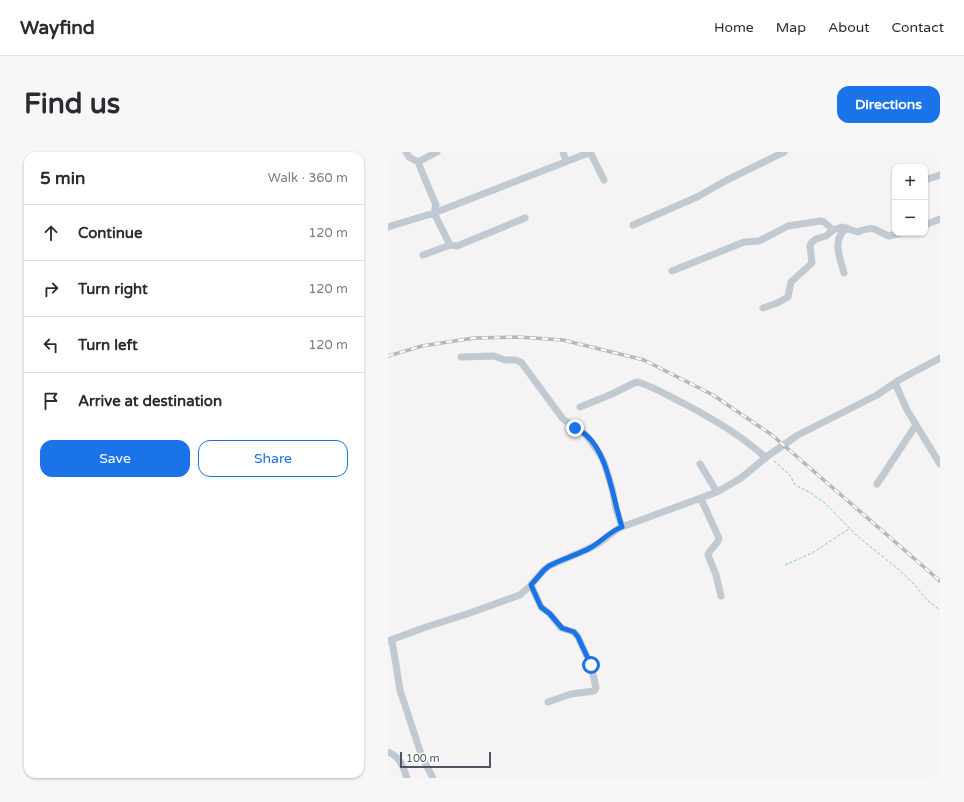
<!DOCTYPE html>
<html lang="en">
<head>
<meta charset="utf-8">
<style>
	:root { --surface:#fff; --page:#f7f7f7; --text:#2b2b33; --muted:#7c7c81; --line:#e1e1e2; --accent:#1a73e8 }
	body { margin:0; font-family:"Varela Round",sans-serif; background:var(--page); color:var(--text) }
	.controls { position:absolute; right:12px; top:12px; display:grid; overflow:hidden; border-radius:8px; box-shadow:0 1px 3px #0004 }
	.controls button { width:36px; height:36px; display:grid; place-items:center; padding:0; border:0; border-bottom:1px solid var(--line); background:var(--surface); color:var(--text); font:20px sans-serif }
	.scale { position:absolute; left:12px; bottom:10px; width:91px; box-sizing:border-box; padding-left:4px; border:2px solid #4a5661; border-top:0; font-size:11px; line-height:14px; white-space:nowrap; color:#4a5661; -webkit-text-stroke:3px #fff; paint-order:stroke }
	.stop { position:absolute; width:12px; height:12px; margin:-9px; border:3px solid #1a73e8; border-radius:50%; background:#fff }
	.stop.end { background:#1a73e8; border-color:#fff; box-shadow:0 1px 4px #0008 }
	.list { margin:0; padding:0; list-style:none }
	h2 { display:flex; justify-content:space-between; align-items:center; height:52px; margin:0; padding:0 16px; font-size:17px }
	h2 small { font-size:13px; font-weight:400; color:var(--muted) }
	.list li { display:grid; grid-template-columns:26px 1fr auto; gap:12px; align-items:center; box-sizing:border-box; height:56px; padding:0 16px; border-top:1px solid var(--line) }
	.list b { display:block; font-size:15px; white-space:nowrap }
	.list em { font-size:13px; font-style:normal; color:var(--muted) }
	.actions { display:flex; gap:8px; padding:12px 16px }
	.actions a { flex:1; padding:9px 0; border:1px solid var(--accent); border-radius:12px; text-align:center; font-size:14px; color:var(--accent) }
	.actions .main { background:var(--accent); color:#fff }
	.icon { flex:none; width:22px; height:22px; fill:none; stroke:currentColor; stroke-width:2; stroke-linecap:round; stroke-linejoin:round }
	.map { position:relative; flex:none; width:552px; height:626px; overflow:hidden; border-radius:12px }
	header { display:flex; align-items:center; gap:24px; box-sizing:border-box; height:56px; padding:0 20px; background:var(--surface); border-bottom:1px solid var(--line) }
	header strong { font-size:19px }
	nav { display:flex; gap:22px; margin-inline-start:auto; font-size:14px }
	.intro { display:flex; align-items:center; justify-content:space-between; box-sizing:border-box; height:96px; padding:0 24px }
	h1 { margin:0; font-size:28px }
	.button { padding:10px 18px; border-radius:12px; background:var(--accent); color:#fff; font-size:14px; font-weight:700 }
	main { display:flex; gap:24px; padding:0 24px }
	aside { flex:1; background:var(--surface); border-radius:12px; box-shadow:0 1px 3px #0004 }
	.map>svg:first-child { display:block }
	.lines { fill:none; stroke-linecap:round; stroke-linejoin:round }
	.path { stroke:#7ad0a6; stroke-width:1; stroke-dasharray:3 2; stroke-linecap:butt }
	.street { stroke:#c1cad2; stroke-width:7 }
	.rail-casing { stroke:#b5b8bd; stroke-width:3.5 }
	.rail { stroke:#fff; stroke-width:2; stroke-dasharray:6; stroke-linecap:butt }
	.route { stroke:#1a73e8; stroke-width:5 }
</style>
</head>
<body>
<header>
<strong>Wayfind</strong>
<nav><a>Home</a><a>Map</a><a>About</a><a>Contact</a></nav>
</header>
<div class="intro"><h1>Find us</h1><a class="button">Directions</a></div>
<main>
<aside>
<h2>5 min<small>Walk · 360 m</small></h2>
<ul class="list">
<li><svg class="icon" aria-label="ahead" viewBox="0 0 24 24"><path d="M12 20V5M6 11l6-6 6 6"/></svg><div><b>Continue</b></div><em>120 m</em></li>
<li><svg class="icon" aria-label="right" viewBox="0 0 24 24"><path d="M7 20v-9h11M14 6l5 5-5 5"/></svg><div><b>Turn right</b></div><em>120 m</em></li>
<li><svg class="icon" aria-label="left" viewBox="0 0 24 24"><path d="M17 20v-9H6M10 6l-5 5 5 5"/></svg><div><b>Turn left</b></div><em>120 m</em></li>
<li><svg class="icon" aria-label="arrive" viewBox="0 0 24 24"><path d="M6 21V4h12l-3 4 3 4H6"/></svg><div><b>Arrive at destination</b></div></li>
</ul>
<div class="actions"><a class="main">Save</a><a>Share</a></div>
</aside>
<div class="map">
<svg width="552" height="626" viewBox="0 0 552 626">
	<rect width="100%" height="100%" fill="#f5f3f3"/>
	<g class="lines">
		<!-- path -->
		<path class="path" d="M386 309 402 323 407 333 423 341 437 351 468 383 510 417 525 431 539 448 552 458
			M397 413 424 401 461 377"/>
		<!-- street -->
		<path class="street" d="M18 0 21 5 30 10 32 15 39 32 48 53 46 61 62 93 69 94 137 66
			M175 0 178 9
			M202 0 216 28
			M30 10 49 0
			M537 28 552 23
			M245 73 309 45 339 28 396 0
			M537 73 552 67
			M0 75 46 61 203 0
			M35 103 62 93
			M284 119 356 90 371 89 400 74 432 69 436 70 445 78
			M456 121C452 106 443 87 459 76
			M375 156 389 151 400 145 403 130 424 111 422 94 423 91 428 87 438 84 445 78 454 75 470 80C488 73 485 78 501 84L512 81
			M73 205 106 204 117 208H127L133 210 175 267 198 283 211 301 216 310 224 336 228 357 234 375
			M507 231 519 258 552 312
			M192 255 224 242 246 231 250 230C266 235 281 244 295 251 325 267 353 283 378 306
			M312 312 329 340
			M489 332 528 273
			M313 347 331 386C330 393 322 396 320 403L328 423 333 444
			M143 433 153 455 162 462 173 476 186 480 190 485 203 513 208 536 206 539 183 542 160 550
			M4 488 12 538 34 605 45 626
			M0 489 38 475 79 462 132 443 141 435 156 418 161 414 200 397 210 392 231 376 329 340 353 326 381 303 410 283 489 243 511 228 552 206
			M0 600C12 605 15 614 19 626"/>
		<defs>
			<path id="rail" d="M0 204 34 194 86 186 130 185 175 188 256 208 325 243 384 283 552 429"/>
		</defs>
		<!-- rail casing -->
		<use href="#rail" class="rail-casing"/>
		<!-- rail -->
		<use href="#rail" class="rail"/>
	</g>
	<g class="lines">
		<!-- route -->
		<path class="route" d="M187 276C190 278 195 280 198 283 220 301 225 348 234 375 222 379 213 390 202 396 189 403 174 407 161 414L156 418 143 433 153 455 162 462 174 476 186 480 190 485 203 513"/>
	</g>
</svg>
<div class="controls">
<button>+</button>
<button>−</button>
</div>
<div class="scale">100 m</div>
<div class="stop" style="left:203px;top:513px"></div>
<div class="stop end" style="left:187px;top:276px"></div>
</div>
</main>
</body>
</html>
